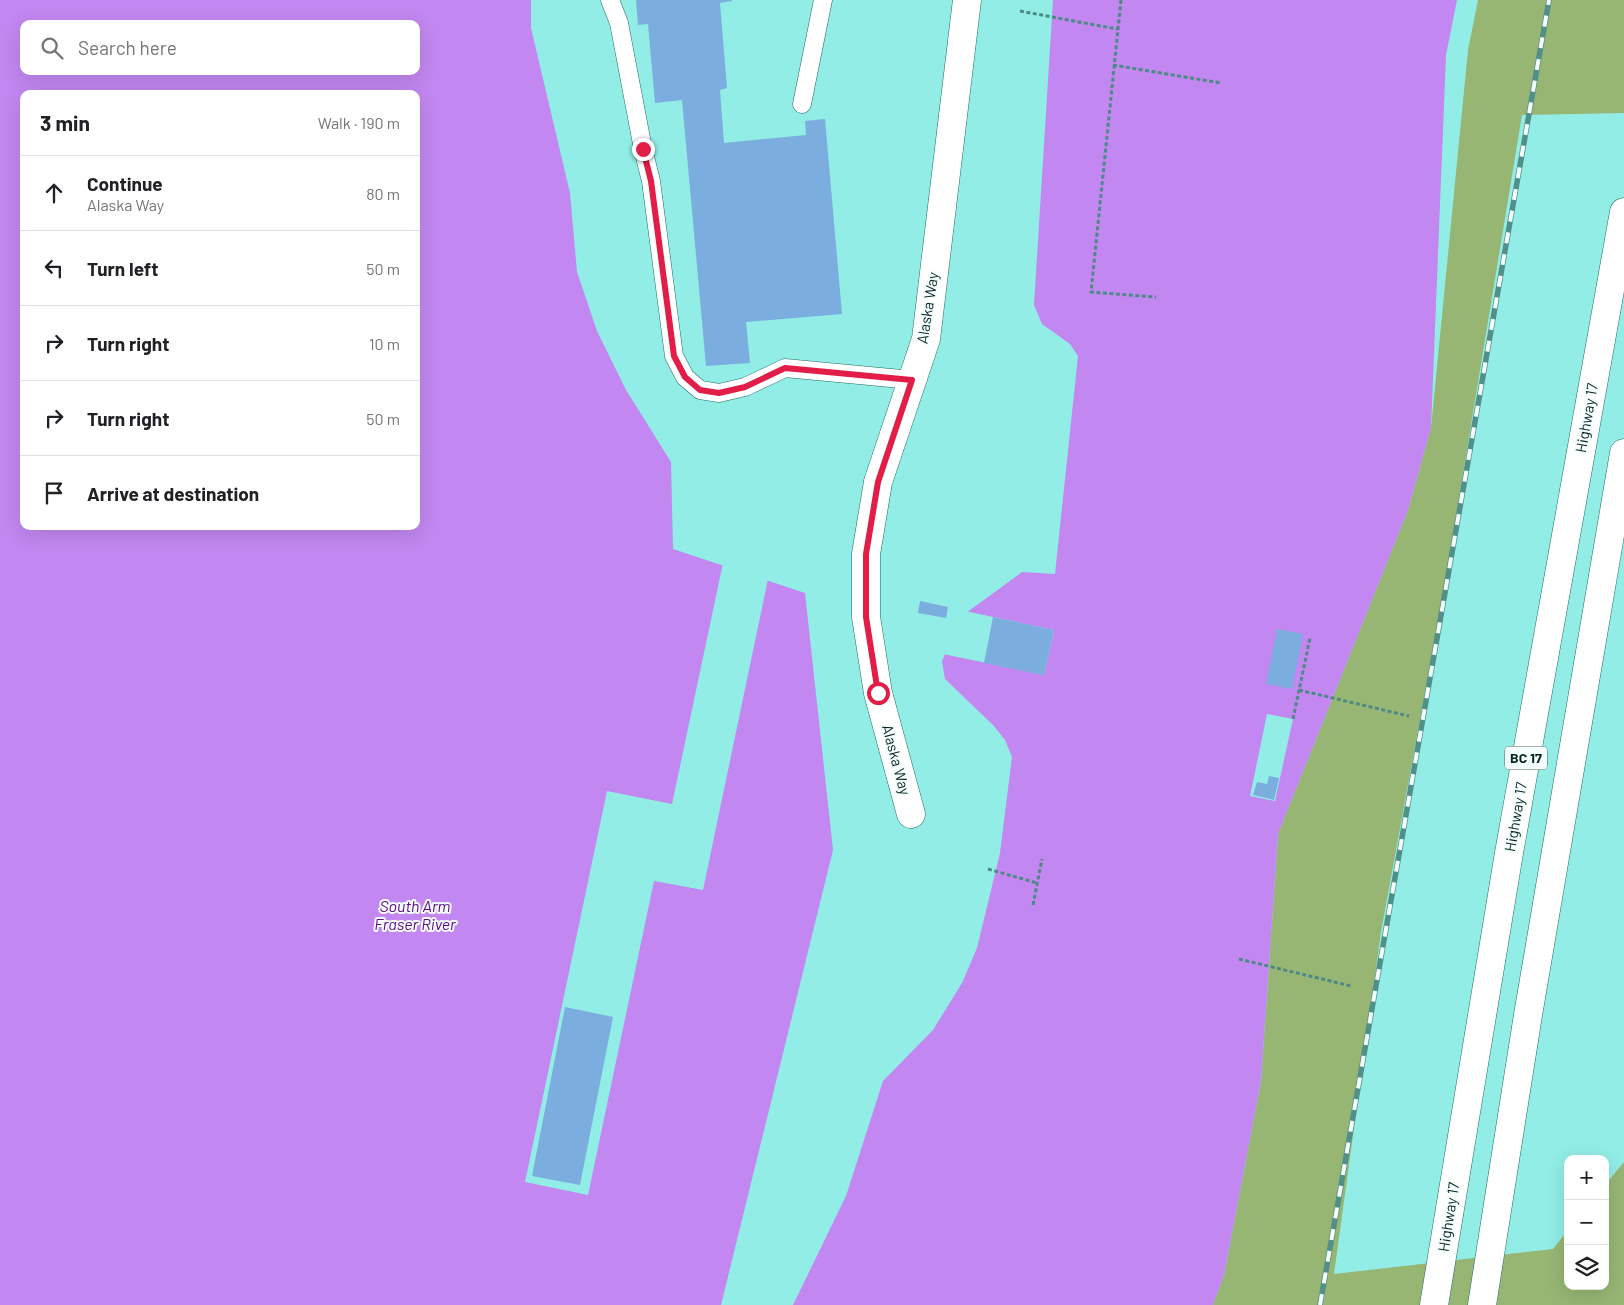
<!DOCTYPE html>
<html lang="en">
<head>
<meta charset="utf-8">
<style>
	:root { --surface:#fff; --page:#f6f6f6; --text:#202124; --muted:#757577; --line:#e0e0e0 }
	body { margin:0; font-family:Barlow,sans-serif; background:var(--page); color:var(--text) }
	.controls { position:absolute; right:15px; bottom:15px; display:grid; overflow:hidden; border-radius:10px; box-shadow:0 5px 20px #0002 }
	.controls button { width:45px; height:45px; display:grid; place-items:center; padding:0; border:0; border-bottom:1px solid var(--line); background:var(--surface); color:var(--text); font:25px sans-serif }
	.stop { position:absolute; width:15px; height:15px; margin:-11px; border:4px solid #e11d48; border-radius:50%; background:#fff }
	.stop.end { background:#e11d48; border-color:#fff; box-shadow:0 1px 5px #0008 }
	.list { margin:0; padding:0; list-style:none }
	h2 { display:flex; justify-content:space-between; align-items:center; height:65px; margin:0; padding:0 20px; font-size:21px }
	h2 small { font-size:16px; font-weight:400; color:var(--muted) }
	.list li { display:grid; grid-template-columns:32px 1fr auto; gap:15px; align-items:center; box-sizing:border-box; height:75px; padding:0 20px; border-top:1px solid var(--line) }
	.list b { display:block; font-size:19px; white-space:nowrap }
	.list p { margin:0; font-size:16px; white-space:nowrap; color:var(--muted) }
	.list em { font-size:16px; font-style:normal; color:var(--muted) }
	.icon { flex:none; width:28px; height:28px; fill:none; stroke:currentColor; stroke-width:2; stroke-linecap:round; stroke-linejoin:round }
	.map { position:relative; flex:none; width:1624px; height:1305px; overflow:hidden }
	.search { position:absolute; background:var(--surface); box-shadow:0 5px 20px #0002; left:20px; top:20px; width:400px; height:55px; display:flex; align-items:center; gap:12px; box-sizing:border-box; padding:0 18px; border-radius:10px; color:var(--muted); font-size:19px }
	.panel { position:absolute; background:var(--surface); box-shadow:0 5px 20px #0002; left:20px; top:90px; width:400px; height:440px; border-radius:10px }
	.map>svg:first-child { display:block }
	.green { fill:#97b674 }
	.water { fill:#c287f0; fill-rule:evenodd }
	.pier { fill:#91ede6 }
	.building { fill:#7badde }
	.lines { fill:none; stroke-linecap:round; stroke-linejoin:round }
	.service-casing { stroke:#1f6a65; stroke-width:19 }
	.minor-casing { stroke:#1f6a65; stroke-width:29 }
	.motorway-casing { stroke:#1f6a65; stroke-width:29 }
	.path { stroke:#4d8a86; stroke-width:3; stroke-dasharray:4 2.5; stroke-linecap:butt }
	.service { stroke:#fff; stroke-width:18 }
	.minor { stroke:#fff; stroke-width:28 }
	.motorway { stroke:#fff; stroke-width:28 }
	.rail-casing { stroke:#508f8a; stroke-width:5.5 }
	.rail { stroke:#f5fdfc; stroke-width:4; stroke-dasharray:11; stroke-linecap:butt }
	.route { stroke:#e11d48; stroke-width:6 }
	.labels { text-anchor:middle; stroke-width:4; stroke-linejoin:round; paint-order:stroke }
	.shield { fill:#f5fdfc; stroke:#4d6463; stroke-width:1 }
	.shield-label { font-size:14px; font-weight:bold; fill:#052321 }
	.street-label { font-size:15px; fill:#052321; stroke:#f5fdfc }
	.water-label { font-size:16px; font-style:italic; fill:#610a8e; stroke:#f5fdfc }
</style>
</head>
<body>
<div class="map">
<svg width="1624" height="1305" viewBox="0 0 1624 1305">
	<rect width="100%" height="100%" fill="#91ede6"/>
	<!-- green -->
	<path class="green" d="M1478 0H1624V113L1522 115 1446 577 1381 932 1334 1274 1553 1249 1568 1230V1286H1605V1185L1624 1162V1305H1213L1224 1275 1261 1081 1278 834 1408 510 1431 428 1468 50Z"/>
	<!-- water -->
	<path class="water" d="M0 0H531V28L570 193 577 272 597 331 626 390 671 462 673 549 805 593 833 850 721 1305H0ZM24 24H416V71H24ZM24 94H416V526H24Z
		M1053 0H1457L1446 55 1431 428 1408 510 1278 834 1261 1081 1224 1275 1213 1305H793L846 1196 883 1081 933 1030 962 983 977 948 1000 853 1012 757 1005 740 994 726 945 679 942 661 962 616 1022 572 1055 574 1078 356 1070 344 1042 324 1034 305Z"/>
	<!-- pier -->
	<path class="pier" d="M723 563 768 579 703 890 654 881 588 1195 525 1182 607 791 672 804Z
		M965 611 1054 630 1044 675 943 654 960 615Z
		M1267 714 1293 719 1275 801 1250 796Z"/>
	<!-- building -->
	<path class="building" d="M636 0H732V1L720 3 727 88 720 90 724 143 806 135 805 121 825 119 842 314 746 322 750 363 706 366 682 100 655 103 648 24 638 25Z
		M920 601 948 607 946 618 918 613Z
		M993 617 1054 630 1044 675 984 663Z
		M1277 629 1303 634 1292 689 1266 684Z
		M1269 776 1279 778 1274 800 1253 795 1257 782 1267 784Z
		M565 1007 613 1017 580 1185 532 1176Z"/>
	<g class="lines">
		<defs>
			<path id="service" d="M610 0 619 23 643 149 651 181 674 356 685 377 700 390 719 393 745 387 785 368 912 380
				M802 104 823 0"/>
			<path id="minor" d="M911 814 878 693 866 617V554L878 482 926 339 967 0"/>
			<path id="motorway" d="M1434 1305 1509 853 1624 212
				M1482 1305 1528 1015 1624 453"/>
		</defs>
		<!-- service casing -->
		<use href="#service" class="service-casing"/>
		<!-- minor casing -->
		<use href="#minor" class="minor-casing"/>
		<!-- motorway casing -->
		<use href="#motorway" class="motorway-casing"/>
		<!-- path -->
		<path class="path" d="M1121 0 1091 292 1156 297
			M1020 11 1117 29
			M1113 65 1221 83
			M1299 690 1409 716
			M1293 719 1310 638
			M988 869 1037 883
			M1033 905 1042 859
			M1239 959 1351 986"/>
		<!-- service -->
		<use href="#service" class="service"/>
		<!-- minor -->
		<use href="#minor" class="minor"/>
		<!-- motorway -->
		<use href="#motorway" class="motorway"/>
		<defs>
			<path id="rail" d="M1320 1305 1549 0"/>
		</defs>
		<!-- rail casing -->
		<use href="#rail" class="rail-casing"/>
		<!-- rail -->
		<use href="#rail" class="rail"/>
	</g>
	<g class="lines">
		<!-- route -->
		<path class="route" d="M643 149 651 181 674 356 685 377 700 390 719 393 745 387 785 368 912 380 878 482 866 554V617L878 693"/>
	</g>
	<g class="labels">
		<!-- shield labels -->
		<rect class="shield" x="1505" y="746.5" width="42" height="23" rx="4"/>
		<g class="shield-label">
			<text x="1526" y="763">BC 17</text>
		</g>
		<!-- street labels -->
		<g class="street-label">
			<text transform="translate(928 308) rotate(-81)" y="5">Alaska Way</text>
			<text transform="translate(1587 418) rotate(-80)" y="5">Highway 17</text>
			<text transform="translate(896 760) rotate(75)" y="5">Alaska Way</text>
			<text transform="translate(1516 817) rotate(-80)" y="5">Highway 17</text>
			<text transform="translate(1449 1217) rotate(-81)" y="5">Highway 17</text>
		</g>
		<!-- water labels -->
		<g class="water-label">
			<text x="415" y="912">South Arm<tspan x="415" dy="18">Fraser River</tspan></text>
		</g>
	</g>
</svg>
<div class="controls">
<button>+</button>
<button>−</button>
<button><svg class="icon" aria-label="layers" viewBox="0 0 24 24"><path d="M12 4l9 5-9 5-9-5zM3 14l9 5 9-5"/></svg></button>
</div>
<div class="stop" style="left:878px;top:693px"></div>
<div class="stop end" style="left:643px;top:149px"></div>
<div class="search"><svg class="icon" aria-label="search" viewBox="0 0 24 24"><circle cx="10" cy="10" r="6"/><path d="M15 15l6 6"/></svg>Search here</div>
<section class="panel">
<h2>3 min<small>Walk · 190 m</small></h2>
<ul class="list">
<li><svg class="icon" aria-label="ahead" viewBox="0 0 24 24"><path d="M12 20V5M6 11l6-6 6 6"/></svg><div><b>Continue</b><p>Alaska Way</p></div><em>80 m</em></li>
<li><svg class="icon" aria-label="left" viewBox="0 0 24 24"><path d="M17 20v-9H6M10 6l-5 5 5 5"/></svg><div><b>Turn left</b></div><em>50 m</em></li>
<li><svg class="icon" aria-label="right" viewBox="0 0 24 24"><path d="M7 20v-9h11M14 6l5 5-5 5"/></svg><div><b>Turn right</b></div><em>10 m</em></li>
<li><svg class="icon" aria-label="right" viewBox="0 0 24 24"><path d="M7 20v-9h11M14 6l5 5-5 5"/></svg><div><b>Turn right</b></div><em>50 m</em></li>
<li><svg class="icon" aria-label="arrive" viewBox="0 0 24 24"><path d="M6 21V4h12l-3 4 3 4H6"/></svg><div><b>Arrive at destination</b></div></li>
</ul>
</section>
</div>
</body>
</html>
